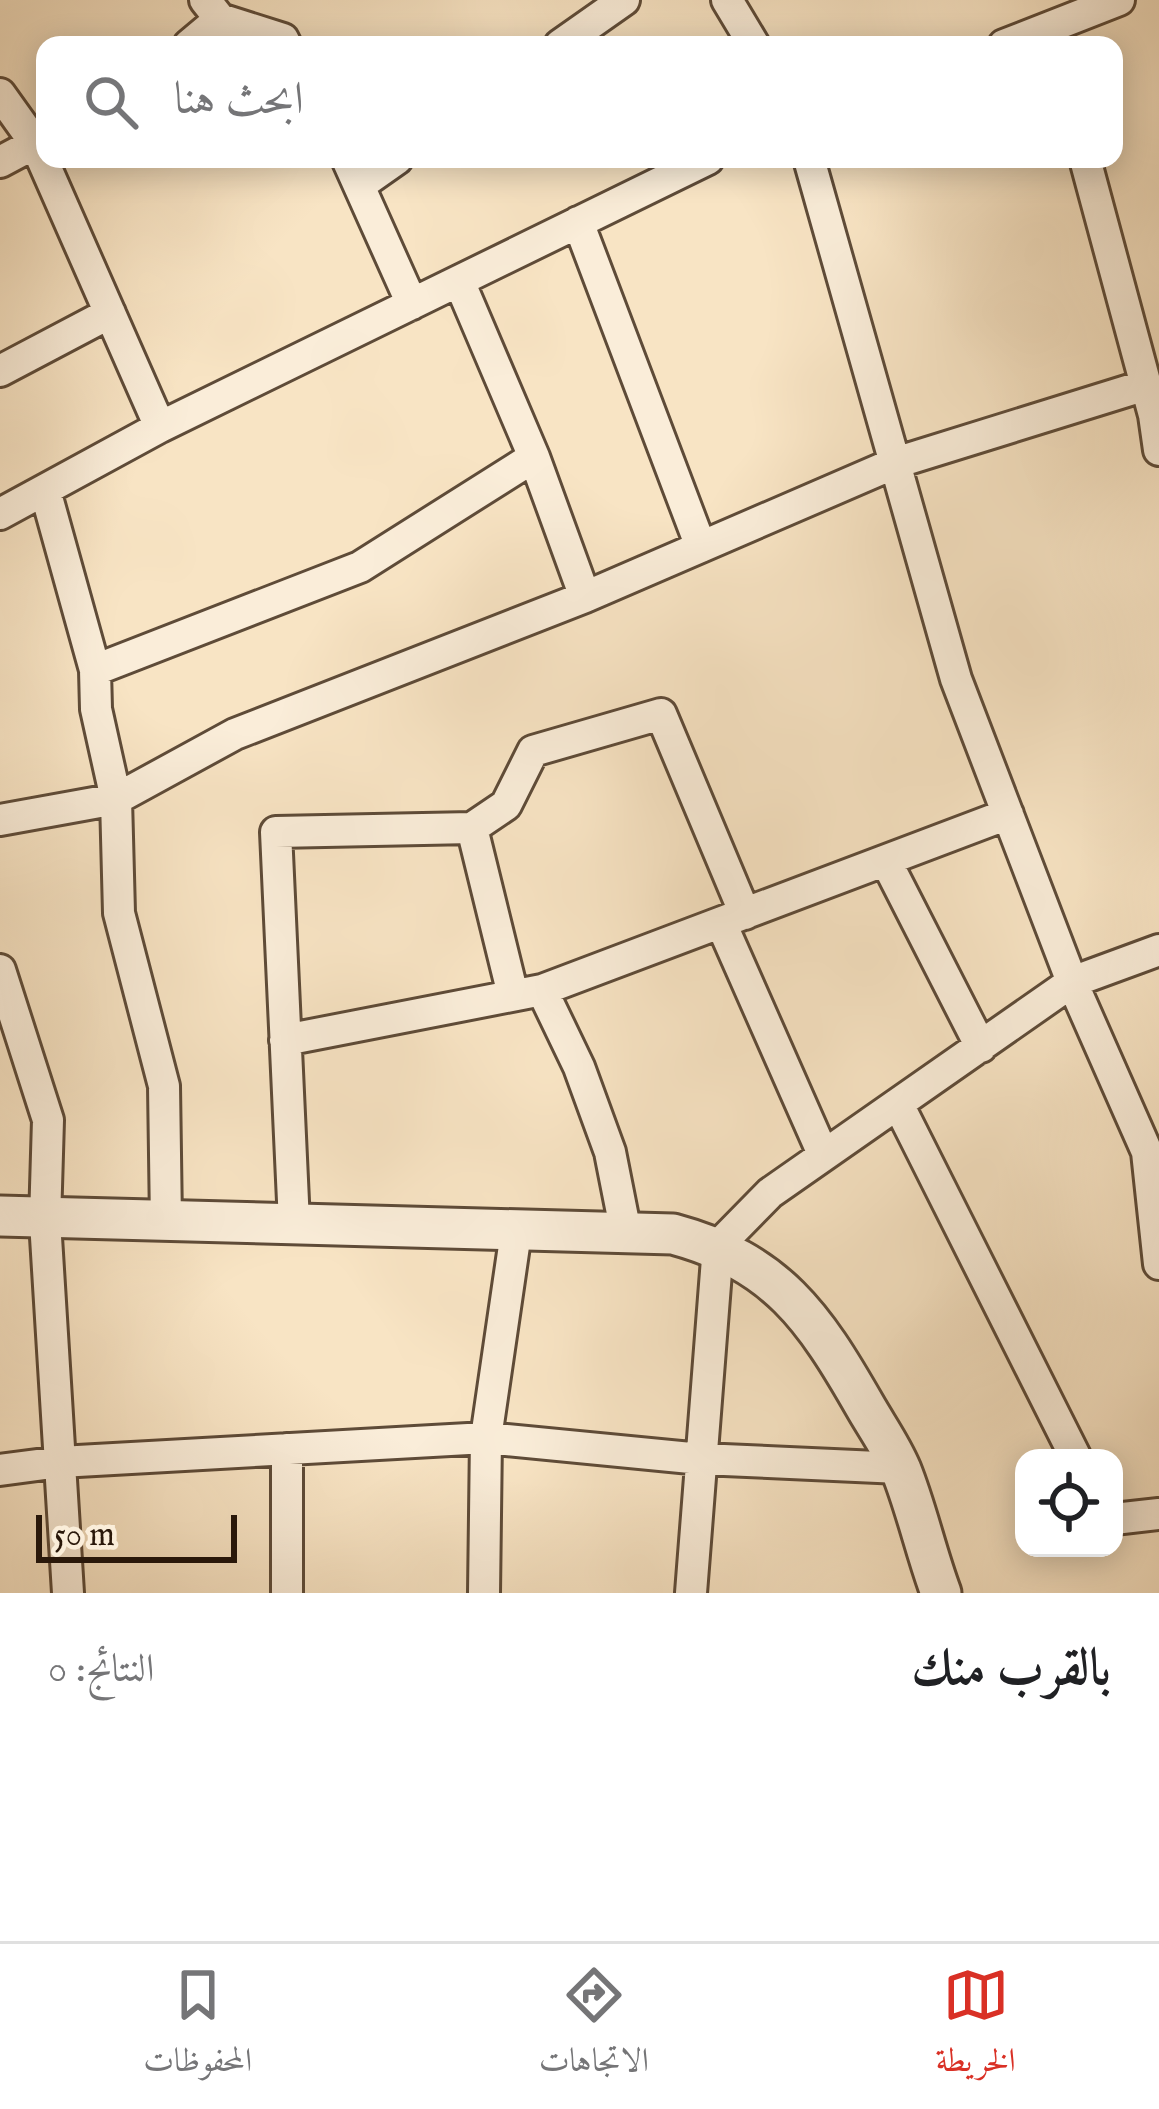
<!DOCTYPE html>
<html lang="ar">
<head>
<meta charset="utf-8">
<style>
	:root { --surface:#fff; --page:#f2f2f2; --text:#202124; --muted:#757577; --line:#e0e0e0; --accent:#d93025 }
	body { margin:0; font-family:"IM FELL English",Amiri,serif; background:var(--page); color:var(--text); direction:rtl }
	.controls { position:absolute; right:36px; bottom:36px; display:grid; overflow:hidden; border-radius:24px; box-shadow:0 6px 30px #0003 }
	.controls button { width:108px; height:108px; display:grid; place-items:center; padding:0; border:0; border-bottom:3px solid var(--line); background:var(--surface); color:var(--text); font:60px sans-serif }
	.scale { position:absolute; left:36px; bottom:30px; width:201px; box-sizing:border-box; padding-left:12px; border:6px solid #2a180a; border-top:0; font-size:33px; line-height:42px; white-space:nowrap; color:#2a180a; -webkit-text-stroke:9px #faedd9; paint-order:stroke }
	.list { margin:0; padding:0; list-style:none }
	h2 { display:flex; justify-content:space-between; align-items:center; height:156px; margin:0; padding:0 48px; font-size:51px }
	h2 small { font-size:39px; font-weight:400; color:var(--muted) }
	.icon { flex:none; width:66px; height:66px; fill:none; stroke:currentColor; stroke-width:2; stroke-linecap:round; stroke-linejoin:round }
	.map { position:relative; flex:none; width:1159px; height:1593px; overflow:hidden; direction:ltr }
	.search { position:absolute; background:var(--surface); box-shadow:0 6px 30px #0003; left:36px; right:36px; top:36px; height:132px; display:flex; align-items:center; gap:30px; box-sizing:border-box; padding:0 42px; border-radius:24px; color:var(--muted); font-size:45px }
	.sheet { height:348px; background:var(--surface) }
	nav { display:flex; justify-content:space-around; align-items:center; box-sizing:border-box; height:168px; border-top:3px solid var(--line); background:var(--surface); font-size:33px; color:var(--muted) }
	nav a { display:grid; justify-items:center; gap:6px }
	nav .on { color:var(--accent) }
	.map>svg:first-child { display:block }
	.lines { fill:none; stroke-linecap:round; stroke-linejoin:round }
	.minor-casing { stroke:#5e4b38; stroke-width:36 }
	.tertiary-casing { stroke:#5e4b38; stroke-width:45 }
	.minor { stroke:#faedd9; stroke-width:30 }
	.tertiary { stroke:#faedd9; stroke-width:39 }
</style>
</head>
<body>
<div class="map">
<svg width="1159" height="1593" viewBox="0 0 1159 1593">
	<rect width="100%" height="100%" fill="#f8e4c4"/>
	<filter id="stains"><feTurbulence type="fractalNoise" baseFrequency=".00167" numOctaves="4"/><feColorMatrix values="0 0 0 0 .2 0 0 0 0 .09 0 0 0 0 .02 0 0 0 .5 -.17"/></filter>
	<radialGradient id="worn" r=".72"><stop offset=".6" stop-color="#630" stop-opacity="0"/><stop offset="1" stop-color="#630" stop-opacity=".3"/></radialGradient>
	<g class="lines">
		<defs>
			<path id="minor" d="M205 0 220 19 283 39 286 45
				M727 0 754 45
				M189 45 220 19
				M560 45 624 0
				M1004 45 1119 0
				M0 94 35 143 160 427
				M347 159 412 304
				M809 159 956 679 1072 982 1147 1152 1159 1264
				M1085 159 1154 415 1159 450
				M0 162 45 138
				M360 185 397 159
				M578 222 701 547
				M459 281 534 457 585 597
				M0 371 110 313
				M45 490 95 670 96 709 116 799 119 913 164 1086 166 1222
				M0 514 160 427 708 159
				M95 670 360 567 534 457
				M0 820 116 799 235 734 585 597 895 463 1146 385
				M472 828 513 995
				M886 861 981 1047
				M721 923 823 1154
				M0 970 48 1120 45 1221 68 1593
				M542 990 579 1067 610 1152 626 1233
				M285 1040 542 990 1008 814
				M899 1106 1076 1458
				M294 1223 276 832 472 828 506 805 533 751 661 714 745 914
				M287 1449V1593
				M0 1470 60 1462 486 1438 701 1459 900 1468
				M1114 1519 1159 1514
				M484 1593 486 1438 516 1232
				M691 1593 718 1246 770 1193 1072 982 1159 950"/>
			<path id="tertiary" d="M0 1216 673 1234C777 1262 814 1317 865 1406 877 1427 892 1448 901 1470 917 1510 926 1553 941 1593"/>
		</defs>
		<!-- minor casing -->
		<use href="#minor" class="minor-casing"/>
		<!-- tertiary casing -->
		<use href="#tertiary" class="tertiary-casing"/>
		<!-- minor -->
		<use href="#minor" class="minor"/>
		<!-- tertiary -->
		<use href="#tertiary" class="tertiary"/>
	</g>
	<rect width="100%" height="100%" filter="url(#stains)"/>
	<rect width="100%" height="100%" fill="url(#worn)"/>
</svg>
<div class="controls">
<button><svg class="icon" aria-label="locate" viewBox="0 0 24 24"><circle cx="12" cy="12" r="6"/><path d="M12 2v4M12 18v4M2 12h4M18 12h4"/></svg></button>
</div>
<div class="scale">50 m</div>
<div class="search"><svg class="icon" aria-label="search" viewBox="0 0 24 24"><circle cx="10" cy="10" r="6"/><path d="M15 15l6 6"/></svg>ابحث هنا</div>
</div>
<section class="sheet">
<h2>بالقرب منك<small>النتائج: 0</small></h2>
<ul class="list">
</ul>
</section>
<nav>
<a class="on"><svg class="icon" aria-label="map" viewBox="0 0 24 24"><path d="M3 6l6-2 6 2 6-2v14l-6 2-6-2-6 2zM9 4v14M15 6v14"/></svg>الخريطة</a>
<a><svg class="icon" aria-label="directions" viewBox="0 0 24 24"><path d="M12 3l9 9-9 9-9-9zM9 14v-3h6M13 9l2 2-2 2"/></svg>الاتجاهات</a>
<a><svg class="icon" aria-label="saved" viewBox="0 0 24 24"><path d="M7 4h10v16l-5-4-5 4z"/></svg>المحفوظات</a>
</nav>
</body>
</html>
